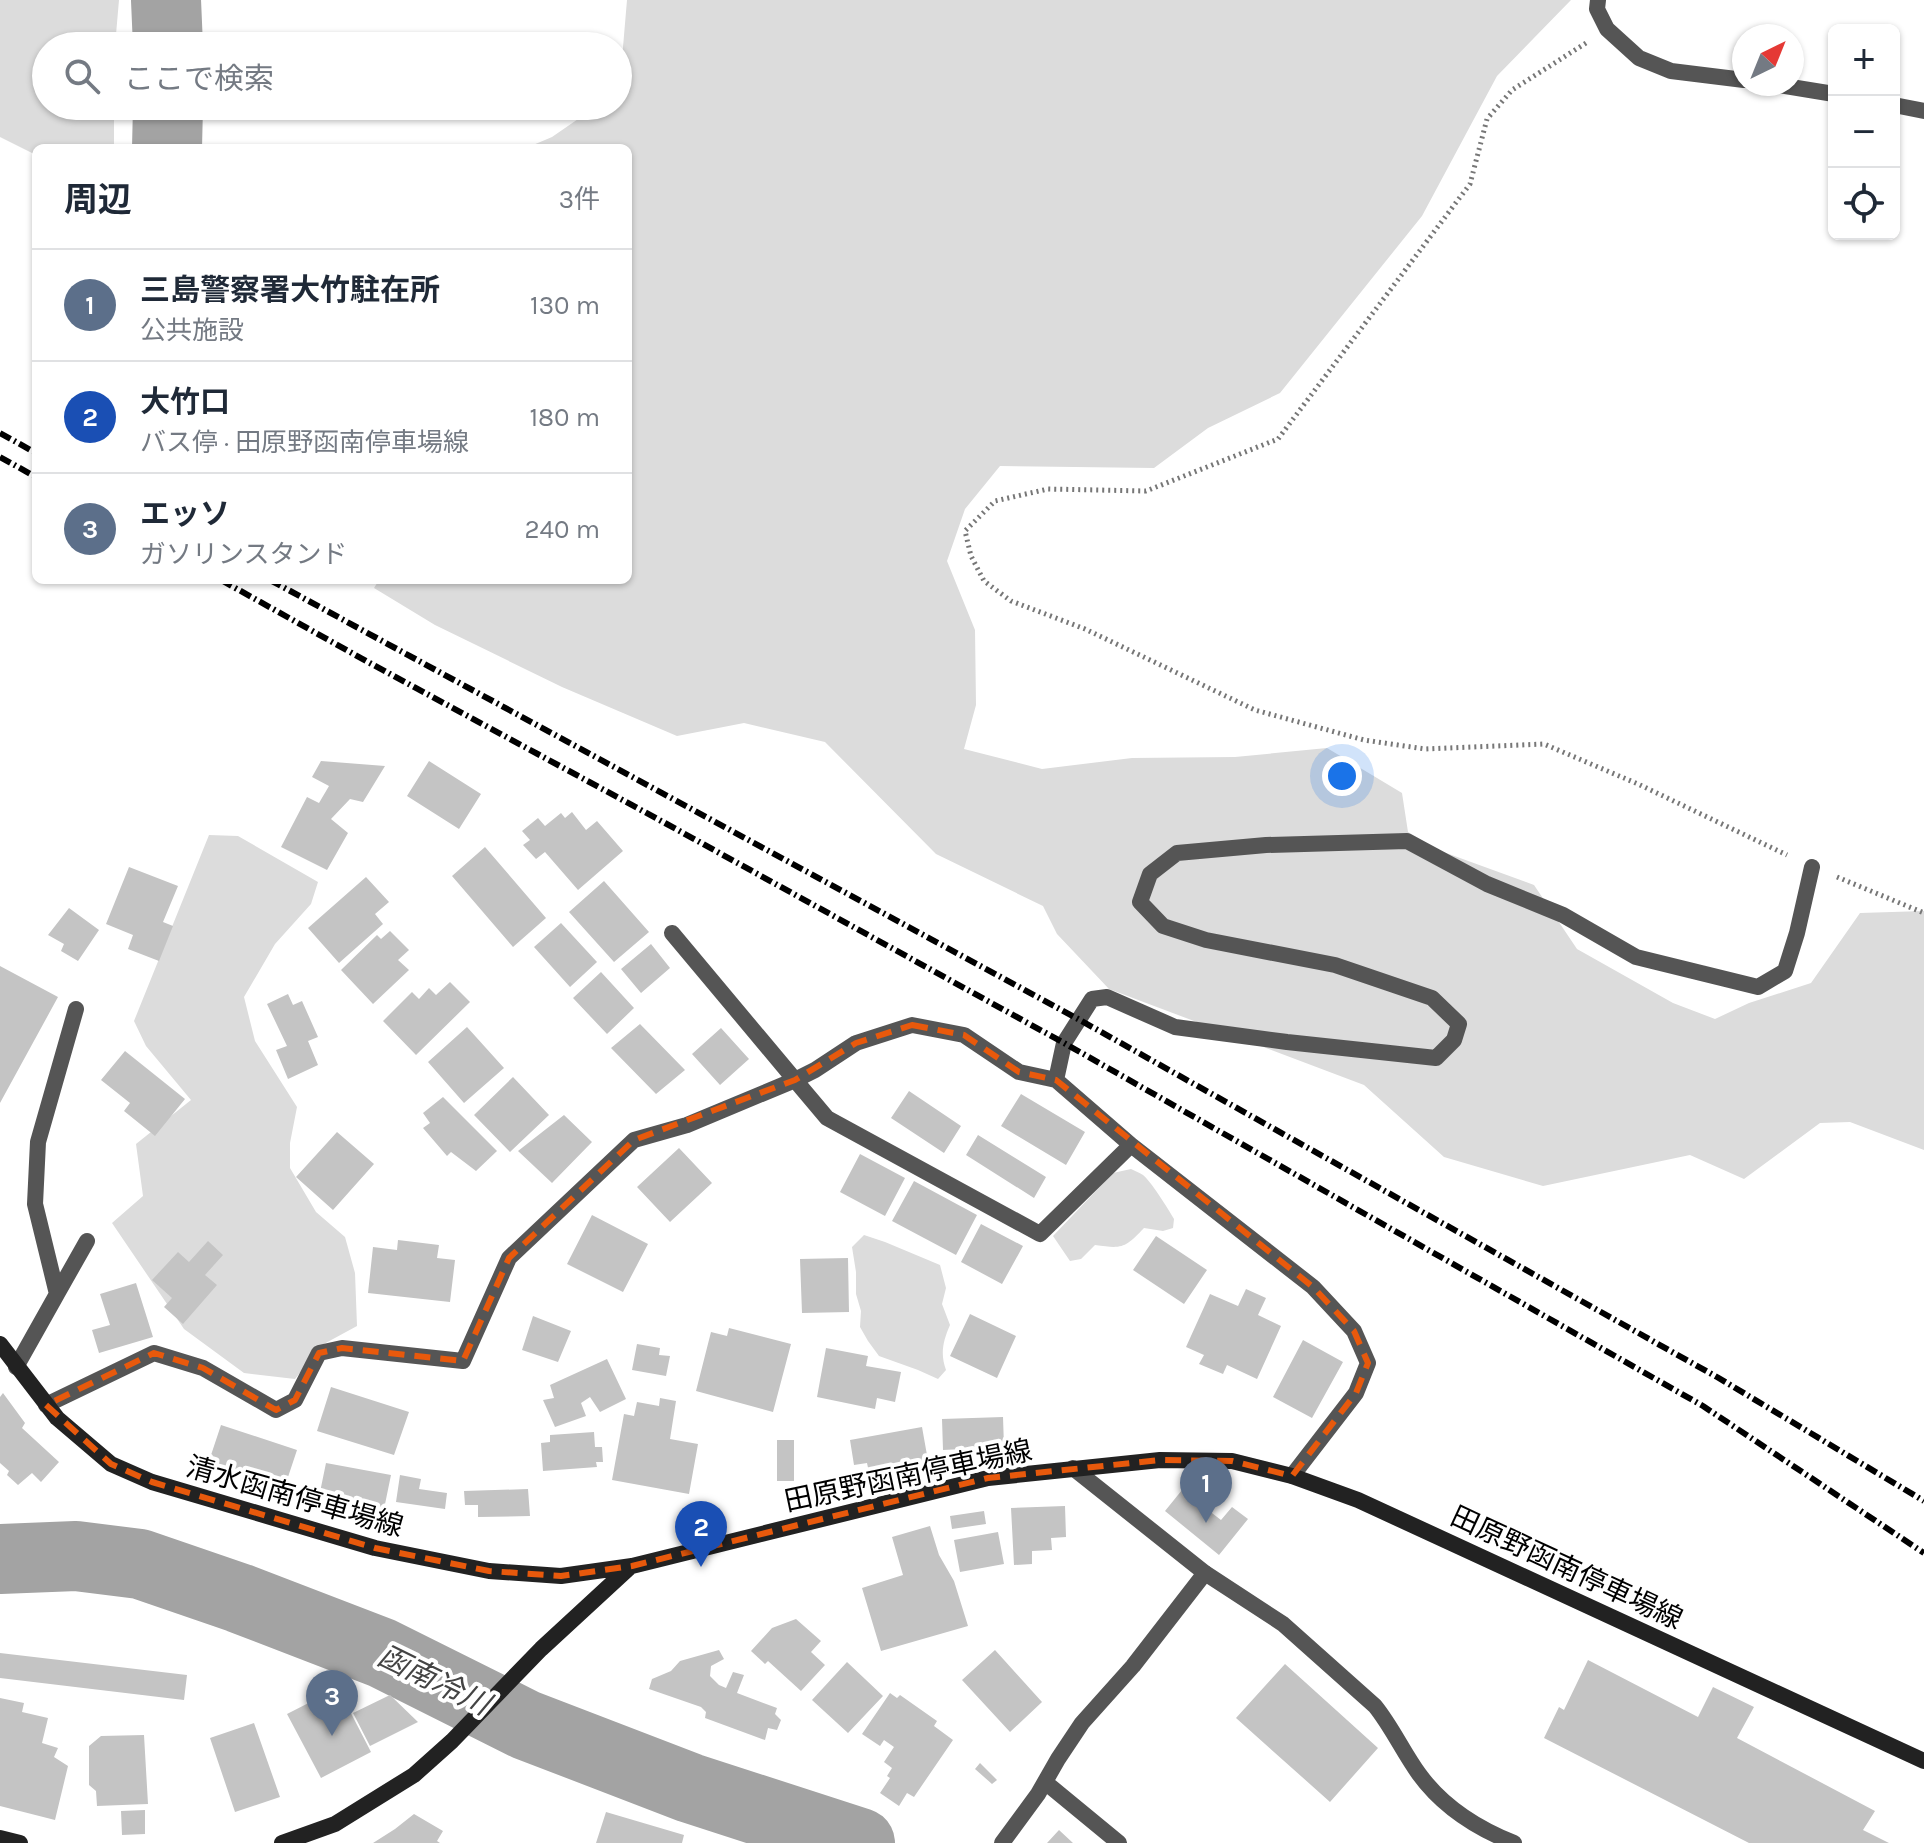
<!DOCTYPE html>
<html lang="ja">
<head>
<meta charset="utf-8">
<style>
	:root { --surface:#fff; --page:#f6f6f7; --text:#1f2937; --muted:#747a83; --line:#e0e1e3; --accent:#000 }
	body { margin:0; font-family:Karla,"Noto Sans JP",sans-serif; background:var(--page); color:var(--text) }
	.controls { position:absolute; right:24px; top:24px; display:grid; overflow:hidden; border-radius:12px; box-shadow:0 2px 6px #0004 }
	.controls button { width:72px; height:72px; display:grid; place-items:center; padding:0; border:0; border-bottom:2px solid var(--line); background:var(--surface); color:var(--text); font:40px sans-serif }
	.compass { position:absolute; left:1732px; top:24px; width:72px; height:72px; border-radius:50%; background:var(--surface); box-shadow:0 2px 6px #0004; rotate:43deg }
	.you { position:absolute; left:1342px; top:776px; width:28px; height:28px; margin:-20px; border:6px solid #fff; border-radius:50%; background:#1a73e8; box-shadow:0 0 0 12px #1a73e833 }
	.badge { display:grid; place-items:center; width:52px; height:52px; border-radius:50%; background:var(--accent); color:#fff; font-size:26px; font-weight:700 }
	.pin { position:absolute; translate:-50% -66px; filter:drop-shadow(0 2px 4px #0008) }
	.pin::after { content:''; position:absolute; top:42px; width:28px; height:24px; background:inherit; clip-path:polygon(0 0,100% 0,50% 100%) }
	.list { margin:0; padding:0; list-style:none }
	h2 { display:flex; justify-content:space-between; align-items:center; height:104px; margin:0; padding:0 32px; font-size:34px }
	h2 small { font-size:26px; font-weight:400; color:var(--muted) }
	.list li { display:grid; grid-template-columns:52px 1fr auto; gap:24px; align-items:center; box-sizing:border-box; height:112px; padding:0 32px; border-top:2px solid var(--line) }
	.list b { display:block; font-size:30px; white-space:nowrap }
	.list p { margin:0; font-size:26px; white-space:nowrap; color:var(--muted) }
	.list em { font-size:26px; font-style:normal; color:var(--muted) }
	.icon { flex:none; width:44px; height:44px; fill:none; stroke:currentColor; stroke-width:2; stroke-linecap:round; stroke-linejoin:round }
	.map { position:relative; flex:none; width:1924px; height:1843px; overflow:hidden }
	.search { position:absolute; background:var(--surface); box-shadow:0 2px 6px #0004; left:32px; top:32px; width:600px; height:88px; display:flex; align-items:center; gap:20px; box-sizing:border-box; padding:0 28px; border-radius:44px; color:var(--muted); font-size:30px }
	.panel { position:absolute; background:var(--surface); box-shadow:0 2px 6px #0004; left:32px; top:144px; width:600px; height:440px; border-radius:12px }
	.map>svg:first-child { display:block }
	.green { fill:#dcdcdc }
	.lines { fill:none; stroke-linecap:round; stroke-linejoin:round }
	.river { stroke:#a3a3a3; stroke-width:70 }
	.building { fill:#c4c4c4 }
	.path { stroke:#777; stroke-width:5; stroke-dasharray:2 4; stroke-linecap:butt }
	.service { stroke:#555; stroke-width:16 }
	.minor { stroke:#555; stroke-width:16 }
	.secondary { stroke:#222; stroke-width:16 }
	.rail { stroke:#000; stroke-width:6; stroke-dasharray:12 4 2 4; stroke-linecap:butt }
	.marked { fill:none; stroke:#e8590c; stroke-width:6; stroke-dasharray:16 10; stroke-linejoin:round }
	.labels { text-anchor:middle; stroke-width:8; stroke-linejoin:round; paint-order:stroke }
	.street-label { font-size:28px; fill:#000; stroke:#fff }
	.water-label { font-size:30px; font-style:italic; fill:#444; stroke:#fff }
</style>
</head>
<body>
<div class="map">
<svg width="1924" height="1843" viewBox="0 0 1924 1843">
	<rect width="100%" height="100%" fill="#fff"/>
	<!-- green -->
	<path class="green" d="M0 0H119L115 46H46V106H114V148H36V155L0 137Z
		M627 0H1571L1497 76 1422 216 1280 393 1208 428 1154 468 1000 466 965 509 947 561 975 630 976 705 964 749 1042 769 1132 758 1235 757 1327 748 1402 793 1408 832 1438 850 1534 885 1577 949 1673 1003 1715 1019 1749 1003 1811 983 1860 913 1924 911V1150L1850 1122 1820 1123 1744 1179 1690 1155 1543 1186 1444 1157 1364 1085 1109 989 1057 934 1043 906 936 854 825 742 744 723 677 736 562 687 435 625 374 588 379 580H628V148H526L552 137 597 106H618Z
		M209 835 238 836 318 882 311 904 275 944 244 997 255 1041 297 1107 290 1143V1168L316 1212 345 1237 355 1273 357 1326 322 1345 295 1379 244 1373 184 1329 112 1223 143 1196 136 1144 191 1100 146 1046 134 1021Z
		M1131 1169C1135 1171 1140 1173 1143 1175 1150 1180 1169 1210 1174 1219L1173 1228 1163 1231 1144 1228C1125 1248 1123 1249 1095 1245L1081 1259 1070 1261 1053 1236 1113 1173Z
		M864 1235 885 1242 940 1265 946 1288 942 1304 950 1325C943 1341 940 1354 946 1370L938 1379 918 1370 879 1356 868 1341 860 1327 861 1311 856 1294V1272L852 1247Z"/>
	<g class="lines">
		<!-- river -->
		<path class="river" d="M166 0 168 46
			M167 148 168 106
			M0 1559 76 1556 140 1564 239 1598 382 1653 526 1725 690 1788 860 1843"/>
	</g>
	<!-- building -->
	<path class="building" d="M321 761 385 766 363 802 350 799 331 819 348 833 327 870 281 847 307 797 319 803 329 786 312 777Z
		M429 761 481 794 459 829 407 796Z
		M572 812 586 830 597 821 623 851 578 890 545 852 536 859 523 845 530 840 522 831 538 818 545 826 561 813 565 818Z
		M485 847 546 918 513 947 452 876Z
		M129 867 178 886 163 922 173 926 159 961 128 949 133 935 106 924Z
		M366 877 389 902 375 914 383 924 339 963 308 928Z
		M604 881 649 932 614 962 569 912Z
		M69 908 99 930 78 961 61 951 64 944 48 935Z
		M561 923 597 962 570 987 534 947Z
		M390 931 409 950 398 960 409 970 373 1004 341 970 377 935 381 939Z
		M651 944 670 968 641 993 621 969Z
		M0 966 58 997 0 1103Z
		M601 972 634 1008 607 1034 573 998Z
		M450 982 470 1002 416 1055 383 1021 412 992 419 999 429 988 436 995Z
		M288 994 293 1005 302 1001 318 1037 308 1041 318 1065 288 1079 276 1050 287 1046 267 1004Z
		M640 1024 685 1070 656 1094 611 1048Z
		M467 1027 504 1068 464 1103 428 1062Z
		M721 1028 749 1059 720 1085 692 1054Z
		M125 1051 185 1099 155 1136 124 1111 130 1103 101 1080Z
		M513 1077 549 1115 510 1152 474 1115Z
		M909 1091 961 1126 944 1153 891 1118Z
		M1021 1094 1085 1132 1066 1165 1001 1126Z
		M443 1097 497 1151 476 1171 451 1152 447 1156 423 1128 430 1123 423 1113Z
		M564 1115 592 1142 552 1183 518 1151Z
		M337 1132 374 1164 333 1210 296 1177Z
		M978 1135 1046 1177 1034 1198 966 1155Z
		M679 1148 712 1183 670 1222 637 1187Z
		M860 1154 905 1178 885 1216 840 1192Z
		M914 1181 977 1215 956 1255 892 1221Z
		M592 1215 648 1244 623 1292 567 1264Z
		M981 1224 1023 1246 1002 1284 961 1262Z
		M1156 1236 1207 1270 1184 1304 1133 1270Z
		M398 1240 439 1245 437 1258 455 1260 450 1302 368 1293 373 1247 397 1250Z
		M208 1241 223 1255 205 1275 217 1285 183 1324 164 1307 172 1298 152 1280 178 1252 189 1262Z
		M848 1258 849 1312 802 1313 800 1259Z
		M136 1283 153 1337 99 1353 92 1330 110 1325 100 1294Z
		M1246 1289 1266 1298 1258 1315 1281 1326 1257 1379 1227 1365 1223 1374 1199 1364 1204 1355 1186 1347 1210 1294 1238 1306Z
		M970 1314 1016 1336 997 1378 950 1356Z
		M533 1316 571 1331 558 1362 522 1350Z
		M729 1328 791 1344 773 1412 696 1391 711 1332 727 1336Z
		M1303 1340 1343 1362 1312 1418 1273 1397Z
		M637 1344 660 1348 659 1355 670 1356 666 1376 632 1370Z
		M826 1348 868 1356 866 1366 901 1372 895 1402 877 1398 875 1409 817 1397Z
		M607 1359 626 1399 600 1412 590 1397 581 1403 586 1416 555 1427 543 1400 554 1398 550 1385Z
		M331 1387 409 1412 394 1455 317 1431Z
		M3 1393 25 1423 22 1428 59 1462 41 1482 32 1473 18 1485 7 1475 9 1471 0 1463V1397Z
		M660 1398 676 1401 670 1439 698 1444 689 1494 612 1480 624 1414 634 1416 637 1402 659 1406Z
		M1003 1417 1004 1447 943 1450 942 1419Z
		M221 1425 297 1450 284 1489 208 1464Z
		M922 1427 930 1472 871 1482 867 1463 854 1465 850 1440Z
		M594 1432 595 1447H602L603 1462H596L597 1467 543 1471 541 1443 550 1442V1435Z
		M777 1440H794V1481H777Z
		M326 1463 391 1475 384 1509 319 1497Z
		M400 1475 421 1479 419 1489 447 1493 445 1509 396 1502Z
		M528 1489 530 1516 478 1517V1505H465L464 1491Z
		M1182 1490 1221 1520 1232 1507 1248 1519 1219 1555 1165 1511Z
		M1065 1506 1066 1537 1051 1538 1052 1550 1032 1551V1564L1014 1565 1011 1508Z
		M984 1511 986 1524 952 1529 950 1516Z
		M930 1526 939 1555 954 1581 968 1626 881 1651 862 1588 903 1575 892 1537Z
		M998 1532 1004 1564 960 1572 954 1540Z
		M796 1619 821 1641 811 1652 825 1665 801 1691 768 1661 765 1664 751 1651 772 1628Z
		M719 1650 724 1659 711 1666 710 1676 719 1685 726 1688 733 1672 744 1675 737 1693 777 1708 775 1714 781 1720 777 1730 768 1728 765 1740 705 1718 706 1712 701 1707 649 1689 652 1679 671 1671 680 1661Z
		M995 1650 1042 1702 1010 1732 962 1680Z
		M0 1653 187 1675 184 1700 0 1678Z
		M1588 1660 1698 1717 1713 1687 1754 1707 1737 1738 1875 1811 1863 1830 1889 1843H1749L1544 1738 1559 1707 1564 1710Z
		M847 1662 883 1696 848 1733 812 1700Z
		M1285 1664 1378 1748 1330 1802 1236 1718Z
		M338 1688 371 1752 321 1778 287 1714Z
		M890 1693 897 1698 900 1695 937 1721 934 1726 953 1740 914 1797 907 1793 899 1806 880 1793 890 1778 887 1776 892 1768 884 1762 894 1747 884 1740 880 1746 862 1734Z
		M390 1695 418 1722 370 1746 353 1713Z
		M0 1698 24 1703 22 1712 48 1718 42 1743 58 1748 54 1757 68 1766 55 1820 0 1806Z
		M254 1723 280 1797 235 1812 210 1738Z
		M144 1735 148 1804 97 1806 96 1791 89 1785V1746L101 1736Z
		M980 1763 997 1780 992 1784 975 1769Z
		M145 1810V1834L122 1835 121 1811Z
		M606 1812 684 1835 682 1843H596Z
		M414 1814 443 1831 437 1841 440 1843H373L395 1829Z
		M1059 1830 1073 1843H1047Z"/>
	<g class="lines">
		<!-- path -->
		<path class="path" d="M1586 43 1512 90 1487 119 1470 184 1278 439 1146 491 1048 489 995 501 965 531 971 556 984 581 1011 601 1085 629 1255 710 1364 740 1425 749 1544 744 1638 784 1787 855
			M1837 877 1924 913"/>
		<!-- service -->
		<path class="service" d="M57 1294 87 1241
			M16 1367 57 1294 35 1204 38 1142 76 1009
			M1045 1782 1119 1843
			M1002 1843 1038 1794 1058 1759 1082 1723 1133 1666 1205 1573"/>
		<!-- minor -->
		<path class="minor" d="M1598 0 1597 9 1607 29 1639 58 1671 71 1744 80
			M1772 84 1834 94
			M1894 105 1924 111
			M672 933 795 1080 815 1070 856 1043 912 1025 964 1035 1019 1072 1056 1080 1131 1145 1313 1287 1354 1331 1368 1363 1356 1393 1292 1476
			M1056 1080 1064 1043 1092 999 1107 997 1175 1027 1287 1042 1436 1058 1454 1040 1459 1024 1432 998 1335 965 1206 940 1163 926 1140 902 1150 874 1177 853 1266 845 1407 841 1487 884 1563 915 1636 957 1758 987 1785 971 1797 933 1812 867
			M46 1405 154 1353 203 1368 276 1410 295 1400 319 1353 342 1348 463 1361 509 1258 634 1140 687 1125 795 1080 827 1118 1040 1234 1131 1145
			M1073 1468 1205 1573 1283 1624 1375 1706C1392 1727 1403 1752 1419 1774 1443 1807 1476 1828 1514 1843"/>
		<!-- secondary -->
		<path class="secondary" d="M0 1344 57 1418 111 1464 152 1482 375 1548 489 1571 561 1576 632 1566 988 1478 1160 1460 1232 1461 1292 1476 1358 1500 1924 1761
			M0 1838 20 1843
			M282 1843 335 1824 414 1775 452 1741 541 1649 631 1566"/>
		<!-- rail -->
		<path class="rail" d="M0 433 36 453
			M0 457 36 477
			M221 580 368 662 665 823 1064 1043 1703 1406 1924 1553
			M270 580 1078 1019 1717 1377 1924 1501"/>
	</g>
	<!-- marked area -->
	<path class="marked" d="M912 1025 964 1035 1019 1072 1056 1080 1313 1287 1354 1331 1368 1363 1356 1393 1292 1476 1232 1461 1160 1460 988 1478 632 1566 561 1576 489 1571 375 1548 152 1482 111 1464 46 1405 154 1353 203 1368 276 1410 295 1400 319 1353 342 1348 463 1361 509 1258 634 1140 795 1080 856 1043Z"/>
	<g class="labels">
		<!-- street labels -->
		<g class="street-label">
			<text transform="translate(908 1475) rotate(-12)" y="10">田原野函南停車場線</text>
			<text transform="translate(295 1496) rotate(16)" y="10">清水函南停車場線</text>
			<text transform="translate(1567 1567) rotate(25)" y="10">田原野函南停車場線</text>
		</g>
		<!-- water labels -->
		<g class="water-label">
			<text transform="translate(434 1680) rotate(26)" y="10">函南冷川</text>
		</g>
	</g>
</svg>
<div class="controls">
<button>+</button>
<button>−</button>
<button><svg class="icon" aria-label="locate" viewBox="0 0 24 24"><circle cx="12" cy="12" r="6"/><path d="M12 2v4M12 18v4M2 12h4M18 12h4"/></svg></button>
</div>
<svg class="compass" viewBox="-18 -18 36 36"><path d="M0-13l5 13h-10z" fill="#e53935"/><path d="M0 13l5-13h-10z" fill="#747a83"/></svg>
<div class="you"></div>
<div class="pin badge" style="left:1206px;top:1523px;background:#5c6f8a">1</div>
<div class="pin badge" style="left:701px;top:1567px;background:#1a4fb4">2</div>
<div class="pin badge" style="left:332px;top:1736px;background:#5c6f8a">3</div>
<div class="search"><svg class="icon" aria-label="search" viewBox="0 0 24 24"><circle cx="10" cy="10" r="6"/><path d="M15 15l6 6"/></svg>ここで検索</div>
<section class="panel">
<h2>周辺<small>3件</small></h2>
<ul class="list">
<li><span class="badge" style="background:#5c6f8a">1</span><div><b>三島警察署大竹駐在所</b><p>公共施設</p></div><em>130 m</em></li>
<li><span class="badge" style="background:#1a4fb4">2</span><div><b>大竹口</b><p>バス停 · 田原野函南停車場線</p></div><em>180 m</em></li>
<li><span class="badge" style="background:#5c6f8a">3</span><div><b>エッソ</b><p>ガソリンスタンド</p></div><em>240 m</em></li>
</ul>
</section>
</div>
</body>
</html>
